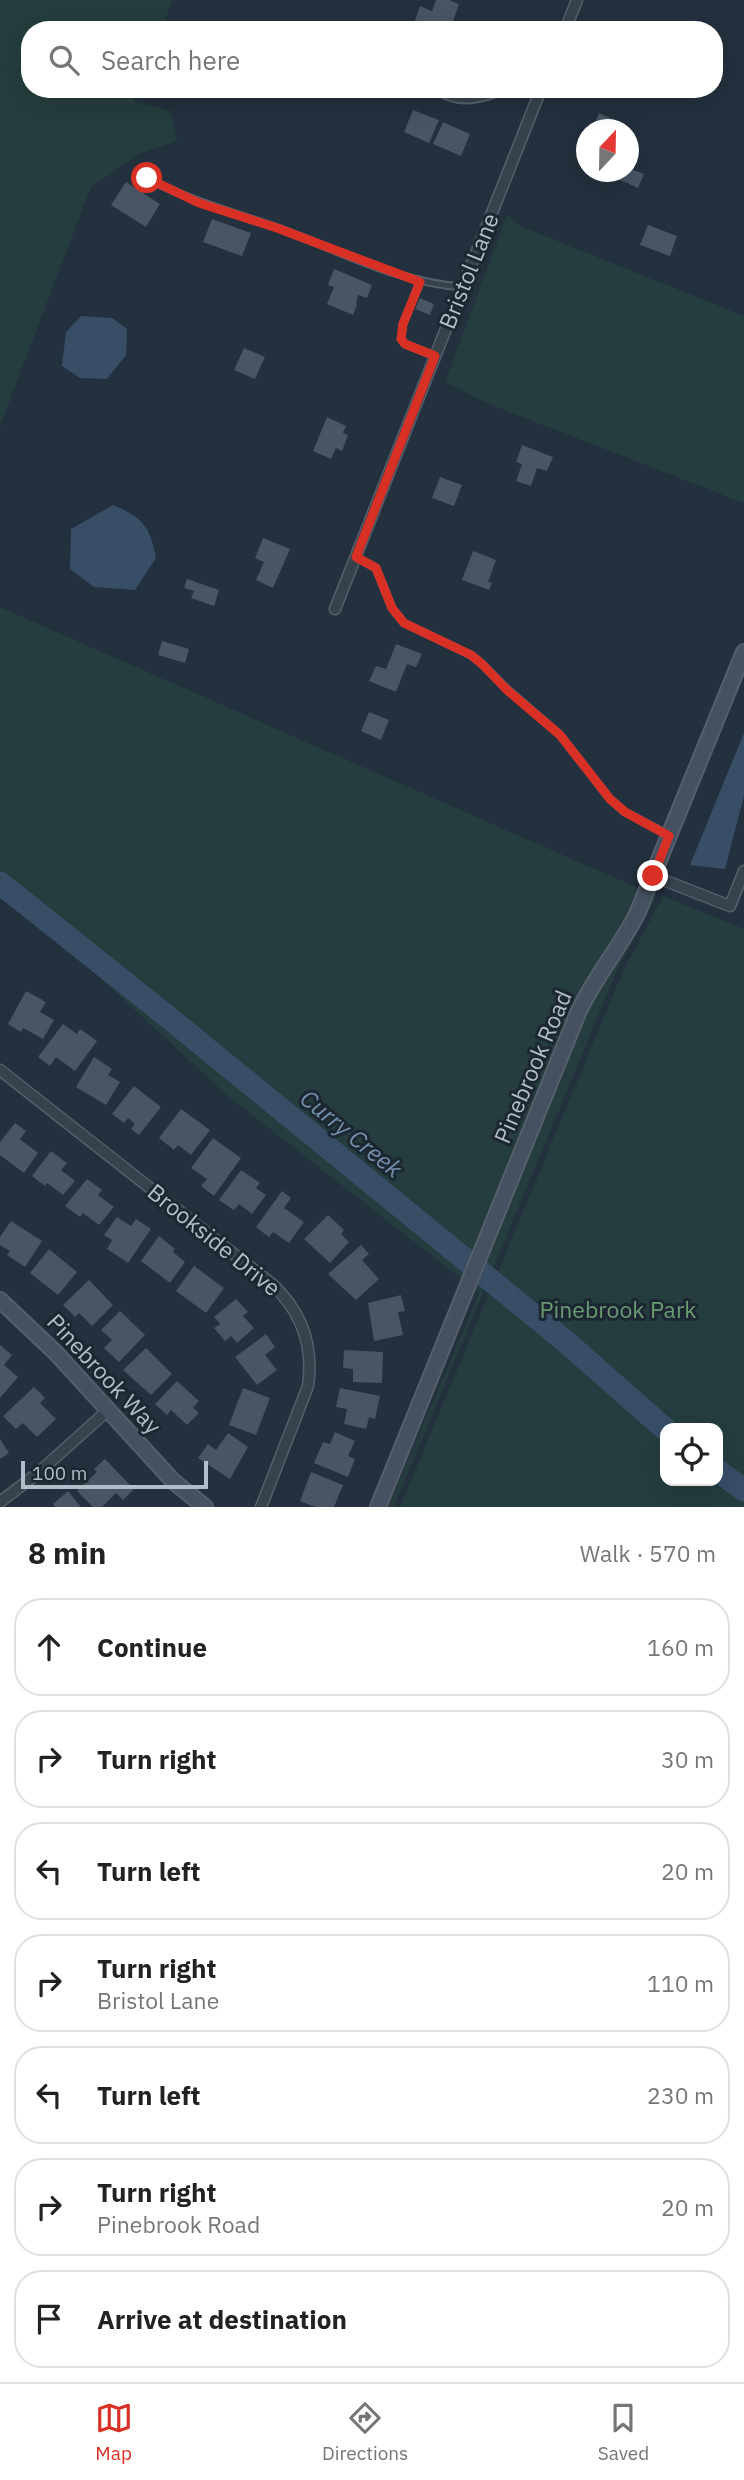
<!DOCTYPE html>
<html lang="en">
<head>
<meta charset="utf-8">
<style>
	:root { --surface:#fff; --page:#f6f6f6; --text:#222; --muted:#767676; --line:#e0e0e0; --accent:#d93025 }
	body { margin:0; font-family:"IBM Plex Sans",sans-serif; background:var(--page); color:var(--text) }
	.controls { position:absolute; right:21px; bottom:21px; display:grid; overflow:hidden; border-radius:14px; box-shadow:0 7px 28px #0002 }
	.controls button { width:63px; height:63px; display:grid; place-items:center; padding:0; border:0; border-bottom:2px solid var(--line); background:var(--surface); color:var(--text); font:35px sans-serif }
	.compass { position:absolute; left:576px; top:119px; width:63px; height:63px; border-radius:50%; background:var(--surface); box-shadow:0 7px 28px #0002; rotate:22deg }
	.scale { position:absolute; left:21px; bottom:18px; width:187px; box-sizing:border-box; padding-left:7px; border:4px solid #b3bcc9; border-top:0; font-size:19px; line-height:24px; white-space:nowrap; color:#b3bcc9; -webkit-text-stroke:5px #1c2732; paint-order:stroke }
	.stop { position:absolute; width:21px; height:21px; margin:-16px; border:5px solid #d93025; border-radius:50%; background:#fff }
	.stop.end { background:#d93025; border-color:#fff; box-shadow:0 2px 7px #0008 }
	.list { margin:0; padding:0; list-style:none }
	h2 { display:flex; justify-content:space-between; align-items:center; height:91px; margin:0; padding:0 28px; font-size:30px }
	h2 small { font-size:23px; font-weight:400; color:var(--muted) }
	.list li { display:grid; grid-template-columns:46px 1fr auto; gap:21px; align-items:center; box-sizing:border-box; height:98px; margin:0 14px 14px; padding:0 14px; border:2px solid var(--line); border-radius:28px }
	.list b { display:block; font-size:26px; white-space:nowrap }
	.list p { margin:0; font-size:23px; white-space:nowrap; color:var(--muted) }
	.list em { font-size:23px; font-style:normal; color:var(--muted) }
	.icon { flex:none; width:38px; height:38px; fill:none; stroke:currentColor; stroke-width:2; stroke-linecap:round; stroke-linejoin:round }
	.map { position:relative; flex:none; width:744px; height:1507px; overflow:hidden }
	.search { position:absolute; background:var(--surface); box-shadow:0 7px 28px #0002; left:21px; right:21px; top:21px; height:77px; display:flex; align-items:center; gap:18px; box-sizing:border-box; padding:0 24px; border-radius:28px; color:var(--muted); font-size:26px }
	.sheet { height:875px; background:var(--surface) }
	nav { display:flex; justify-content:space-around; align-items:center; box-sizing:border-box; height:98px; border-top:2px solid var(--line); background:var(--surface); font-size:19px; color:var(--muted) }
	nav a { display:grid; justify-items:center; gap:4px }
	nav .on { color:var(--accent) }
	.map>svg:first-child { display:block }
	.green { fill:#253d3e; fill-rule:evenodd }
	.water { fill:#384e67 }
	.lines { fill:none; stroke-linecap:round; stroke-linejoin:round }
	.river { stroke:#384e67; stroke-width:23 }
	.building { fill:#475564 }
	.lane-casing { stroke:#555f6b; stroke-width:9 }
	.street-casing { stroke:#555f6b; stroke-width:13 }
	.secondary-casing { stroke:#555f6b; stroke-width:18 }
	.lane { stroke:#37424d; stroke-width:5 }
	.street { stroke:#37424d; stroke-width:10 }
	.secondary { stroke:#455160; stroke-width:14 }
	.route { stroke:#d93025; stroke-width:9 }
	.labels { text-anchor:middle; stroke-width:6; stroke-linejoin:round; paint-order:stroke }
	.street-label { font-size:23px; fill:#b3bcc9; stroke:#1c2732 }
	.park-label { font-size:23px; fill:#6a9a72; stroke:#1c2732 }
	.water-label { font-size:24px; font-style:italic; fill:#738fac; stroke:#1c2732 }
</style>
</head>
<body>
<div class="map">
<svg width="744" height="1507" viewBox="0 0 744 1507">
	<rect width="100%" height="100%" fill="#23303d"/>
	<!-- green -->
	<path class="green" d="M0 0H173L161 30H30V89H138L134 101 171 111 177 141 141 153 91 187 0 426Z
		M507 215 523 227 744 316V503L486 403 445 382Z
		M0 607 640 889C624 929 597 961 578 998L463 1280 229 1097 27 911 0 890Z
		M652 895 657 896 618 968 394 1507H388L479 1293 473 1289 590 1004C609 966 635 935 652 895Z
		M663 896 744 929V1507H400L623 971ZM665 1428H718V1481H665Z"/>
	<!-- water -->
	<path class="water" d="M81 316 112 318 127 329 126 355 107 379 80 378 62 366 66 332Z
		M113 505C143 518 150 526 156 558L135 590 94 587 70 569 71 529Z
		M744 733V796L725 869 690 865Z"/>
	<g class="lines">
		<!-- river -->
		<path class="river" d="M0 883 168 1017 565 1341 665 1429
			M718 1471 744 1490"/>
	</g>
	<!-- building -->
	<path class="building" d="M436 0H449L459 4 450 30H433L414 23 420 6 432 11Z
		M413 110 439 120 429 143 404 132Z
		M599 113 619 122 617 127 622 130H588L590 125 593 127Z
		M443 122 470 134 461 156 433 144Z
		M628 168 644 174 638 188 614 177 616 172H628Z
		M126 182 160 204 146 227 111 205Z
		M212 219 251 233 242 256 203 242Z
		M648 225 677 236 670 256 640 245Z
		M334 269 372 285 367 298 358 295 356 304 357 305 353 315 327 304 334 287 328 285Z
		M420 298 434 304 430 315 415 309Z
		M244 348 265 357 255 379 234 370Z
		M327 417 346 426 343 433 348 435 342 451 336 448 331 459 313 451Z
		M522 445 553 457 547 471 537 468 531 486 516 481 522 464 516 462Z
		M440 477 462 485 454 506 432 498Z
		M263 538 290 549 273 588 256 580 264 562 255 558Z
		M473 551 496 560 488 582 492 583 489 590 462 580Z
		M187 579 219 590 214 606 191 598 194 591 184 588Z
		M162 641 189 649 185 663 158 655Z
		M396 644 422 654 416 667 407 664 396 692 369 681 376 666 386 669Z
		M369 712 389 720 381 740 361 731Z
		M26 991 46 1002 40 1012 54 1020 43 1039 23 1028 21 1032 8 1024Z
		M63 1024 77 1034 80 1029 97 1041 75 1071 56 1057 50 1066 38 1057Z
		M94 1057 112 1069 108 1075 120 1082 106 1105 76 1087Z
		M134 1086 161 1107 139 1135 131 1129 135 1124 128 1118 124 1123 112 1114Z
		M181 1109 210 1130 191 1155 178 1145 174 1150 159 1138Z
		M15 1123 26 1131 20 1139 38 1153 24 1173 0 1155V1142Z
		M213 1138 241 1158 214 1196 201 1186 207 1179 191 1168Z
		M51 1151 67 1163 61 1170 75 1181 63 1195 47 1183 45 1186 32 1176Z
		M241 1170 260 1183 256 1188 266 1195 252 1214 239 1204 234 1210 219 1200Z
		M87 1179 102 1190 98 1195 114 1207 99 1225 83 1213 80 1217 65 1206Z
		M282 1191 291 1198 284 1208 304 1222 289 1243 273 1232 269 1237 256 1227Z
		M328 1215 344 1230 341 1234 349 1242 330 1263 304 1239Z
		M117 1217 131 1226 136 1219 151 1229 128 1263 107 1249 112 1240 104 1235Z
		M11 1221 42 1241 25 1267 7 1255 10 1251 0 1245V1237Z
		M159 1236 175 1249 173 1252 185 1262 170 1283 141 1261Z
		M361 1245 369 1254 362 1260 379 1279 356 1300 328 1274Z
		M49 1249 77 1272 58 1295 30 1273Z
		M194 1266 224 1288 206 1313 176 1291Z
		M89 1280 113 1305 92 1326 79 1313 75 1317 63 1305Z
		M401 1295 405 1311 398 1312 403 1335 374 1341 368 1303Z
		M236 1299 248 1312 243 1316 254 1328 237 1343 231 1336 225 1341 214 1328 220 1324 214 1317Z
		M120 1311 145 1335 119 1362 104 1348 112 1340 101 1330Z
		M266 1334 275 1347 265 1355 277 1370 257 1385 235 1357Z
		M0 1345 12 1355 4 1365 18 1377 0 1398Z
		M146 1348 172 1374 151 1395 123 1370Z
		M344 1350 383 1352 382 1383 353 1382V1369L343 1368Z
		M177 1381 199 1401 193 1408 199 1413 187 1425 171 1410 167 1415 155 1404Z
		M34 1387 45 1398 40 1403 56 1419 37 1437 23 1423 16 1429 3 1416Z
		M243 1388 270 1398 256 1435 229 1425Z
		M340 1388 380 1396 375 1419 369 1417 366 1429 344 1424 347 1409 336 1407Z
		M335 1432 355 1441 348 1456 355 1459 348 1477 314 1463 323 1442 330 1444Z
		M228 1433 248 1447 230 1479 198 1458 208 1444 216 1450Z
		M0 1439 9 1453 0 1459Z
		M105 1459 134 1489 123 1500 116 1493 102 1507H93L77 1491 97 1472 94 1469Z
		M311 1472 343 1485 334 1507H315L300 1501Z
		M68 1491 81 1507H55L53 1504Z"/>
	<g class="lines">
		<defs>
			<path id="lane" d="M436 89C457 108 484 99 507 89
				M147 178C192 202 232 212 278 228 339 250 398 283 463 287
				M420 282 403 324 401 339 405 344 435 356
				M356 557 376 568 392 608 404 623 471 655 482 664 507 689 560 735 610 799 625 812 667 834"/>
			<path id="street" d="M565 30 577 0
				M335 609 541 89
				M653 876 730 906 744 871
				M0 1070 272 1284C302 1312 314 1345 308 1386L261 1507
				M0 1502 38 1473 107 1411"/>
			<path id="secondary" d="M0 1300 56 1353 173 1481 205 1507
				M378 1507 578 1013C594 978 619 949 637 914L744 652"/>
		</defs>
		<!-- lane casing -->
		<use href="#lane" class="lane-casing"/>
		<!-- street casing -->
		<use href="#street" class="street-casing"/>
		<!-- secondary casing -->
		<use href="#secondary" class="secondary-casing"/>
		<!-- lane -->
		<use href="#lane" class="lane"/>
		<!-- street -->
		<use href="#street" class="street"/>
		<!-- secondary -->
		<use href="#secondary" class="secondary"/>
	</g>
	<g class="lines">
		<!-- route -->
		<path class="route" d="M147 178 199 203 277 228 420 282 403 324 401 339 405 344 435 356 356 557 376 568 392 608 404 623 471 655 482 664 507 690 560 735 610 799 625 812 669 836 653 876"/>
	</g>
	<g class="labels">
		<!-- street labels -->
		<g class="street-label">
			<text transform="translate(469 271) rotate(-68)" y="8">Bristol Lane</text>
			<text transform="translate(533 1067) rotate(-67)" y="8">Pinebrook Road</text>
			<text transform="translate(214 1240) rotate(39)" y="8">Brookside Drive</text>
			<text transform="translate(104 1374) rotate(47)" y="8">Pinebrook Way</text>
		</g>
		<!-- park labels -->
		<g class="park-label">
			<text x="618" y="1318">Pinebrook Park</text>
		</g>
		<!-- water labels -->
		<g class="water-label">
			<text transform="translate(351 1134) rotate(39)" y="8">Curry Creek</text>
		</g>
	</g>
</svg>
<div class="controls">
<button><svg class="icon" aria-label="locate" viewBox="0 0 24 24"><circle cx="12" cy="12" r="6"/><path d="M12 2v4M12 18v4M2 12h4M18 12h4"/></svg></button>
</div>
<svg class="compass" viewBox="-18 -18 36 36"><path d="M0-13l5 13h-10z" fill="#e53935"/><path d="M0 13l5-13h-10z" fill="#767676"/></svg>
<div class="scale">100 m</div>
<div class="stop" style="left:147px;top:178px"></div>
<div class="stop end" style="left:653px;top:876px"></div>
<div class="search"><svg class="icon" aria-label="search" viewBox="0 0 24 24"><circle cx="10" cy="10" r="6"/><path d="M15 15l6 6"/></svg>Search here</div>
</div>
<section class="sheet">
<h2>8 min<small>Walk · 570 m</small></h2>
<ul class="list">
<li><svg class="icon" aria-label="ahead" viewBox="0 0 24 24"><path d="M12 20V5M6 11l6-6 6 6"/></svg><div><b>Continue</b></div><em>160 m</em></li>
<li><svg class="icon" aria-label="right" viewBox="0 0 24 24"><path d="M7 20v-9h11M14 6l5 5-5 5"/></svg><div><b>Turn right</b></div><em>30 m</em></li>
<li><svg class="icon" aria-label="left" viewBox="0 0 24 24"><path d="M17 20v-9H6M10 6l-5 5 5 5"/></svg><div><b>Turn left</b></div><em>20 m</em></li>
<li><svg class="icon" aria-label="right" viewBox="0 0 24 24"><path d="M7 20v-9h11M14 6l5 5-5 5"/></svg><div><b>Turn right</b><p>Bristol Lane</p></div><em>110 m</em></li>
<li><svg class="icon" aria-label="left" viewBox="0 0 24 24"><path d="M17 20v-9H6M10 6l-5 5 5 5"/></svg><div><b>Turn left</b></div><em>230 m</em></li>
<li><svg class="icon" aria-label="right" viewBox="0 0 24 24"><path d="M7 20v-9h11M14 6l5 5-5 5"/></svg><div><b>Turn right</b><p>Pinebrook Road</p></div><em>20 m</em></li>
<li><svg class="icon" aria-label="arrive" viewBox="0 0 24 24"><path d="M6 21V4h12l-3 4 3 4H6"/></svg><div><b>Arrive at destination</b></div></li>
</ul>
</section>
<nav>
<a class="on"><svg class="icon" aria-label="map" viewBox="0 0 24 24"><path d="M3 6l6-2 6 2 6-2v14l-6 2-6-2-6 2zM9 4v14M15 6v14"/></svg>Map</a>
<a><svg class="icon" aria-label="directions" viewBox="0 0 24 24"><path d="M12 3l9 9-9 9-9-9zM9 14v-3h6M13 9l2 2-2 2"/></svg>Directions</a>
<a><svg class="icon" aria-label="saved" viewBox="0 0 24 24"><path d="M7 4h10v16l-5-4-5 4z"/></svg>Saved</a>
</nav>
</body>
</html>
